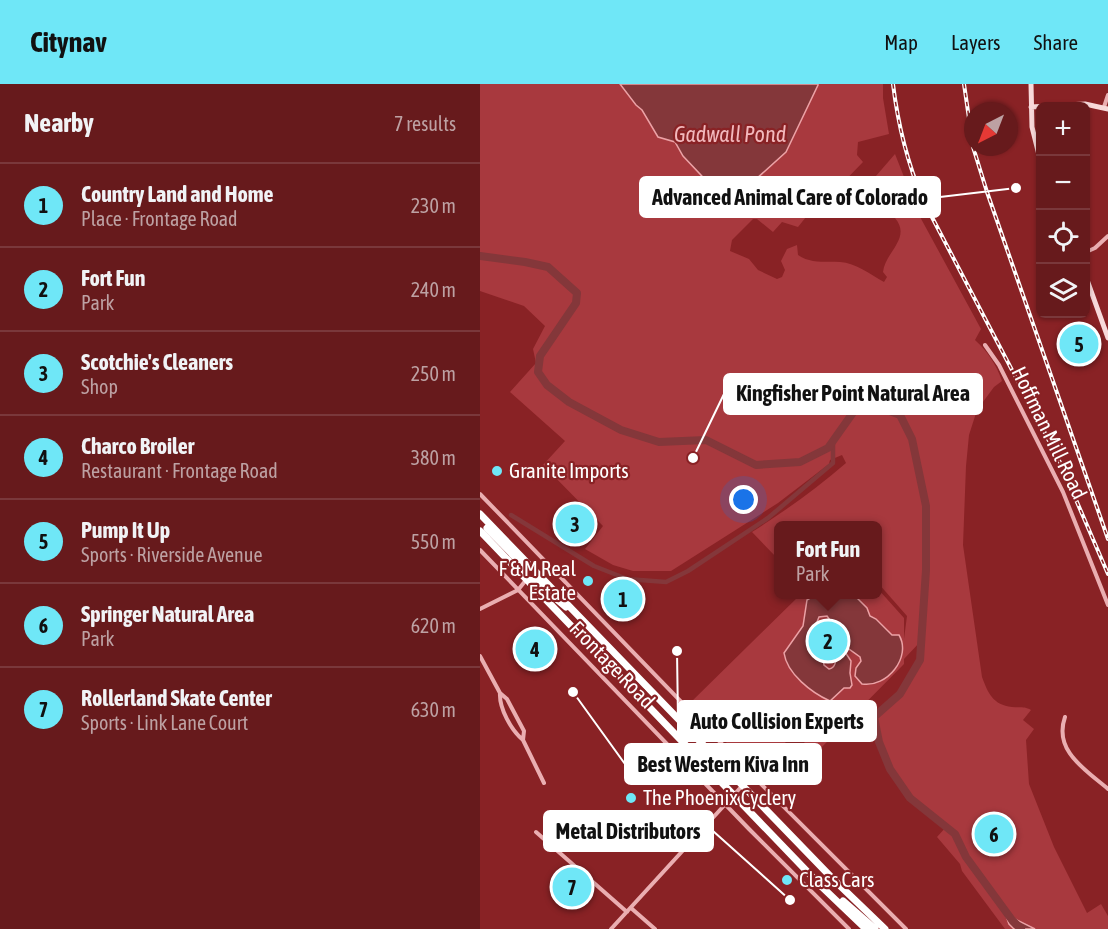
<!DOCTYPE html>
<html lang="en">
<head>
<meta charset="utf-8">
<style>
	:root { --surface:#671a1c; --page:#6d2325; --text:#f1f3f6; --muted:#bda1a3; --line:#7a383b; --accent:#6fe7f7 }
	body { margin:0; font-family:"Asap Condensed",sans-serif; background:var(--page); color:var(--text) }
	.controls { position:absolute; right:18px; top:18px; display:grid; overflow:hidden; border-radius:9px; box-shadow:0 2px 4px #0004 }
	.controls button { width:54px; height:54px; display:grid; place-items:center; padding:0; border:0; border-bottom:2px solid var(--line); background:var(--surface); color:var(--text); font:30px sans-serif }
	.compass { position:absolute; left:484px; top:18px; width:54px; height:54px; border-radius:50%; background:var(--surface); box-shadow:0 2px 4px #0004; rotate:222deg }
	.you { position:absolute; left:264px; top:416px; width:21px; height:21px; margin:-15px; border:4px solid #fff; border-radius:50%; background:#1a73e8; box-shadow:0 0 0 9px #1a73e833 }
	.badge { display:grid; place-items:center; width:39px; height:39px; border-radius:50%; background:var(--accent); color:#111; font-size:20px; font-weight:700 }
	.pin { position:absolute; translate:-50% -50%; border:3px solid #fff; box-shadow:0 2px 6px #0006 }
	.popup { position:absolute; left:294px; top:437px; width:108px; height:78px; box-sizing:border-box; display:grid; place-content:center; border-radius:9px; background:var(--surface); filter:drop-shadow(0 2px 4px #0005); font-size:20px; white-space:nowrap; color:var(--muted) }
	.popup b { font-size:22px; color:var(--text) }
	.popup::after { content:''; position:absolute; left:50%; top:100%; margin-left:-12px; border:12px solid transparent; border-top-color:var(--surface) }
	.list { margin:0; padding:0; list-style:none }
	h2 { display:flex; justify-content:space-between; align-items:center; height:78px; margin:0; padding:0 24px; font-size:26px }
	h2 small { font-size:20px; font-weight:400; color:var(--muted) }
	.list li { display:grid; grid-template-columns:39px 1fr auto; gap:18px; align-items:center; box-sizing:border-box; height:84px; padding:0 24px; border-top:2px solid var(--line) }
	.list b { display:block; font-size:22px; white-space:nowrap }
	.list p { margin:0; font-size:20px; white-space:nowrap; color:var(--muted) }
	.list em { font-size:20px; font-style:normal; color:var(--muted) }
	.icon { flex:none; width:33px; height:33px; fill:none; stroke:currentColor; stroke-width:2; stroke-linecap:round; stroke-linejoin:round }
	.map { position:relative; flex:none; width:628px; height:845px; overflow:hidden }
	header { display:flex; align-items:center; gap:36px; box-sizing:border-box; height:84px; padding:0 30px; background:var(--accent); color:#111 }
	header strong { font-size:28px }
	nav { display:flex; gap:33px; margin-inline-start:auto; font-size:21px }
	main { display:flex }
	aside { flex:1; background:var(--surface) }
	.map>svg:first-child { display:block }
	.green { fill:#a8393e }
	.water { fill:#84373a; stroke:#eca2a6; stroke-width:1.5; fill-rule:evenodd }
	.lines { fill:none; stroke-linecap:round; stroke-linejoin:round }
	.canal { stroke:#84373a; stroke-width:4.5 }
	.river { stroke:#84373a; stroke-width:8 }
	.street { stroke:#eaaeb1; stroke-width:4 }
	.secondary { stroke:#f8d9da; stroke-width:5 }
	.highway { stroke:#fff; stroke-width:7 }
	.rail-casing { stroke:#fff; stroke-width:4 }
	.rail { stroke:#892225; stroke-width:1.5; stroke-dasharray:4.5; stroke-linecap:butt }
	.poi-dot { fill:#6fe7f7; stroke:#892225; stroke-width:2 }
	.labels { text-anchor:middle; stroke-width:4.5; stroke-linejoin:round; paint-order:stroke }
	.street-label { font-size:21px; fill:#fff; stroke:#892225 }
	.poi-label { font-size:21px; fill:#fff; stroke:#892225; text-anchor:start }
	.water-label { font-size:22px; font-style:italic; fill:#f2b9bd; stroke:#892225 }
	.leader { fill:none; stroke:#fff; stroke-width:2 }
	.callout-dot { fill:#fff; stroke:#892225; stroke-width:2 }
	.callout { fill:#fff; stroke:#fff; stroke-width:2 }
	.callout-label { font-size:22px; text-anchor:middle; font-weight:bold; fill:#111 }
</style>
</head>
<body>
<header>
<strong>Citynav</strong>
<nav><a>Map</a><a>Layers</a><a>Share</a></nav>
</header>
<main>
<aside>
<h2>Nearby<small>7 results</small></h2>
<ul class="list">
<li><span class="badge">1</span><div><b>Country Land and Home</b><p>Place · Frontage Road</p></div><em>230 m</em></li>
<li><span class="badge">2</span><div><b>Fort Fun</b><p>Park</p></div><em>240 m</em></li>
<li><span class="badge">3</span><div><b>Scotchie's Cleaners</b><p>Shop</p></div><em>250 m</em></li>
<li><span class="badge">4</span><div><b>Charco Broiler</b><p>Restaurant · Frontage Road</p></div><em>380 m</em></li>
<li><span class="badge">5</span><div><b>Pump It Up</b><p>Sports · Riverside Avenue</p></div><em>550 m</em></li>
<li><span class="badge">6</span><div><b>Springer Natural Area</b><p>Park</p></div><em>620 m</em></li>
<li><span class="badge">7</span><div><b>Rollerland Skate Center</b><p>Sports · Link Lane Court</p></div><em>630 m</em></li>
</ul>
</aside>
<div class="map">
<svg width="628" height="845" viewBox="0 0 628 845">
	<rect width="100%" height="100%" fill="#892225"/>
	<!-- green -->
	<path class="green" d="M0 0H403V14L409 50 378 58 377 71 383 78 350 112 342 103 333 108 326 133 318 143 302 138 293 148 277 135H273L252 156 250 167 269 175 278 186 297 195 302 193 305 186 301 177 307 165 317 161 318 171C331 180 345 177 360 178 376 179 390 190 404 198L407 193 403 188C405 168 432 154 415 134L420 128 389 100 415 70 439 131 501 245 495 256C508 268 516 280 522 297L514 303 497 326 489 351 486 382 483 461 502 593C508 609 513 621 532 623 540 624 544 622 551 626L543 636 554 645 546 656 549 700 574 763 607 829 621 820 628 832V845H525L482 787 480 780 457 753 466 743C454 733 439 724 430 713 409 690 400 663 394 633L420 610 440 576 441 557 424 575V580L336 669 314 649 277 690 209 620 320 511 398 510V505L424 534V555L427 532 398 499V442H298V475L272 448C305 427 336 405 366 379L362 371 350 376 349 380 298 419 191 487H153L133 481 105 465 123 442 63 381 85 357 30 308 56 279 53 265 65 242 44 222 0 207Z"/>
	<!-- water -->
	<path class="water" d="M140 0H338V1L306 68 254 115 238 109 203 72 195 58 178 53 162 26 156 21Z
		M335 511H376V513L387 524 390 532 396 535 412 551H419C432 573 407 604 382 600L375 592 376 584 381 577 380 573 366 563 363 565 371 577 370 589 372 601 370 604H364L350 617C332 609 307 590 304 569L323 542 327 516ZM347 532 350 536C339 554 350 555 356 570 356 576 356 584 349 585L344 581 337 538 339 533Z
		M524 826 535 835 555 845H534L529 840Z"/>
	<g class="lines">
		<!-- canal -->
		<path class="canal" d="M31 431 114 482 147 495 186 498 208 487 288 434 353 379V356"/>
		<!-- river -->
		<path class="river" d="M0 172 45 178 68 183 97 209 96 219 60 272 58 288 67 301 89 318 141 346 179 358 226 356 276 381 320 378 348 364 377 323 397 322 420 331 432 355 446 422V486L440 576 420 610 394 633 399 658 410 685 430 714 475 750 486 773 532 836 541 845"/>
		<!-- street -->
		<path class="street" d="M624 23 628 11
			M606 168 615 164 628 152
			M505 261 519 281 583 408 628 521
			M0 410 272 691 426 845
			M0 466 269 745 369 845
			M59 490 71 483
			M0 525 38 506 46 496
			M0 572 20 609 27 615 44 647 43 656C31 646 19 624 20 609
			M585 633C573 667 606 686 628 705
			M43 656 64 699
			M56 748 147 828
			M151 824 175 845
			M131 845 272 691"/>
		<!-- secondary -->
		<path class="secondary" d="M551 0 552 43 560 75
			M551 23 605 20 628 25
			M606 193 628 254"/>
		<!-- highway -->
		<path class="highway" d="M0 430 352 794 405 845
			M7 444 39 477 46 494
			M0 447 342 803 386 845
			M47 496 55 497 86 523
			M363 817 395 845"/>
		<defs>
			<path id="rail" d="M413 0C418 41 427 78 443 116L578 374 628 490
				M484 0 493 62
				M493 63 507 108 628 455"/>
		</defs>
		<!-- rail casing -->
		<use href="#rail" class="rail-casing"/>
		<!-- rail -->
		<use href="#rail" class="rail"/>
	</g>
	<!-- markers -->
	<g class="poi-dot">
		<circle cx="17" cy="387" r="6"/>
		<circle cx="108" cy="497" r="6"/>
		<circle cx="151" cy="714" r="6"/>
		<circle cx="307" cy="796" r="6"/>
	</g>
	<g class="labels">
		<!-- street labels -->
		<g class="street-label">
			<text transform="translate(569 349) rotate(64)" y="7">Hoffman Mill Road</text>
			<text transform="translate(132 581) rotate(46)" y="7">Frontage Road</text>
		</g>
		<!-- poi labels -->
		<g class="poi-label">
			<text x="29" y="394">Granite Imports</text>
			<text x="96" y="492" text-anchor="end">F &amp; M Real<tspan x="96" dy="24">Estate</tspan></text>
			<text x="163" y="721">The Phoenix Cyclery</text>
			<text x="319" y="803">Class Cars</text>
		</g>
		<!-- water labels -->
		<g class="water-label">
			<text x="250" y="58">Gadwall Pond</text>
		</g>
	</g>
	<!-- callouts -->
	<path class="leader" d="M536 104L460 113M213 374L244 310M197 567L198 637M93 608L145 680M310 816L233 747"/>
	<g class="callout-dot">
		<circle cx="536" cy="104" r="6"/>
		<circle cx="213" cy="374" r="6"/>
		<circle cx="197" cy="567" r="6"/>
		<circle cx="93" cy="608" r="6"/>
		<circle cx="310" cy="816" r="6"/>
	</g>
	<g class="callout">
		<rect x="160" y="93" width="300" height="40" rx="6"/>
		<rect x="244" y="290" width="258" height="40" rx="6"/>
		<rect x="198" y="617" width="198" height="40" rx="6"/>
		<rect x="145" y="660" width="196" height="40" rx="6"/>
		<rect x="64" y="727" width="169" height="40" rx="6"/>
	</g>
	<g class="callout-label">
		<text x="310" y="121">Advanced Animal Care of Colorado</text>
		<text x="373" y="317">Kingfisher Point Natural Area</text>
		<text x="297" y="645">Auto Collision Experts</text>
		<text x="243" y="688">Best Western Kiva Inn</text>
		<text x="148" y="755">Metal Distributors</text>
	</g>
</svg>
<div class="controls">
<button>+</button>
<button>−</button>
<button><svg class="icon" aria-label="locate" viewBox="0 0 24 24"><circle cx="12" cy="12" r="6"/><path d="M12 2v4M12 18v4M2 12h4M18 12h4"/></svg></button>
<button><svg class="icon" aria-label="layers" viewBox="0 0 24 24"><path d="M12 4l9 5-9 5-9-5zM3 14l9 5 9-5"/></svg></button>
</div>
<svg class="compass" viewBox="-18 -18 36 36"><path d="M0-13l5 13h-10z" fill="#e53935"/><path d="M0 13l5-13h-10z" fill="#bda1a3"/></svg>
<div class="you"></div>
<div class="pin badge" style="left:143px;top:515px">1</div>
<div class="pin badge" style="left:348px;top:557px">2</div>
<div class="popup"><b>Fort Fun</b>Park</div>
<div class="pin badge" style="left:95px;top:440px">3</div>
<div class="pin badge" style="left:55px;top:565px">4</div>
<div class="pin badge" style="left:599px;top:260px">5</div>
<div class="pin badge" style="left:514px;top:750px">6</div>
<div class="pin badge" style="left:92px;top:803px">7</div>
</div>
</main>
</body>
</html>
